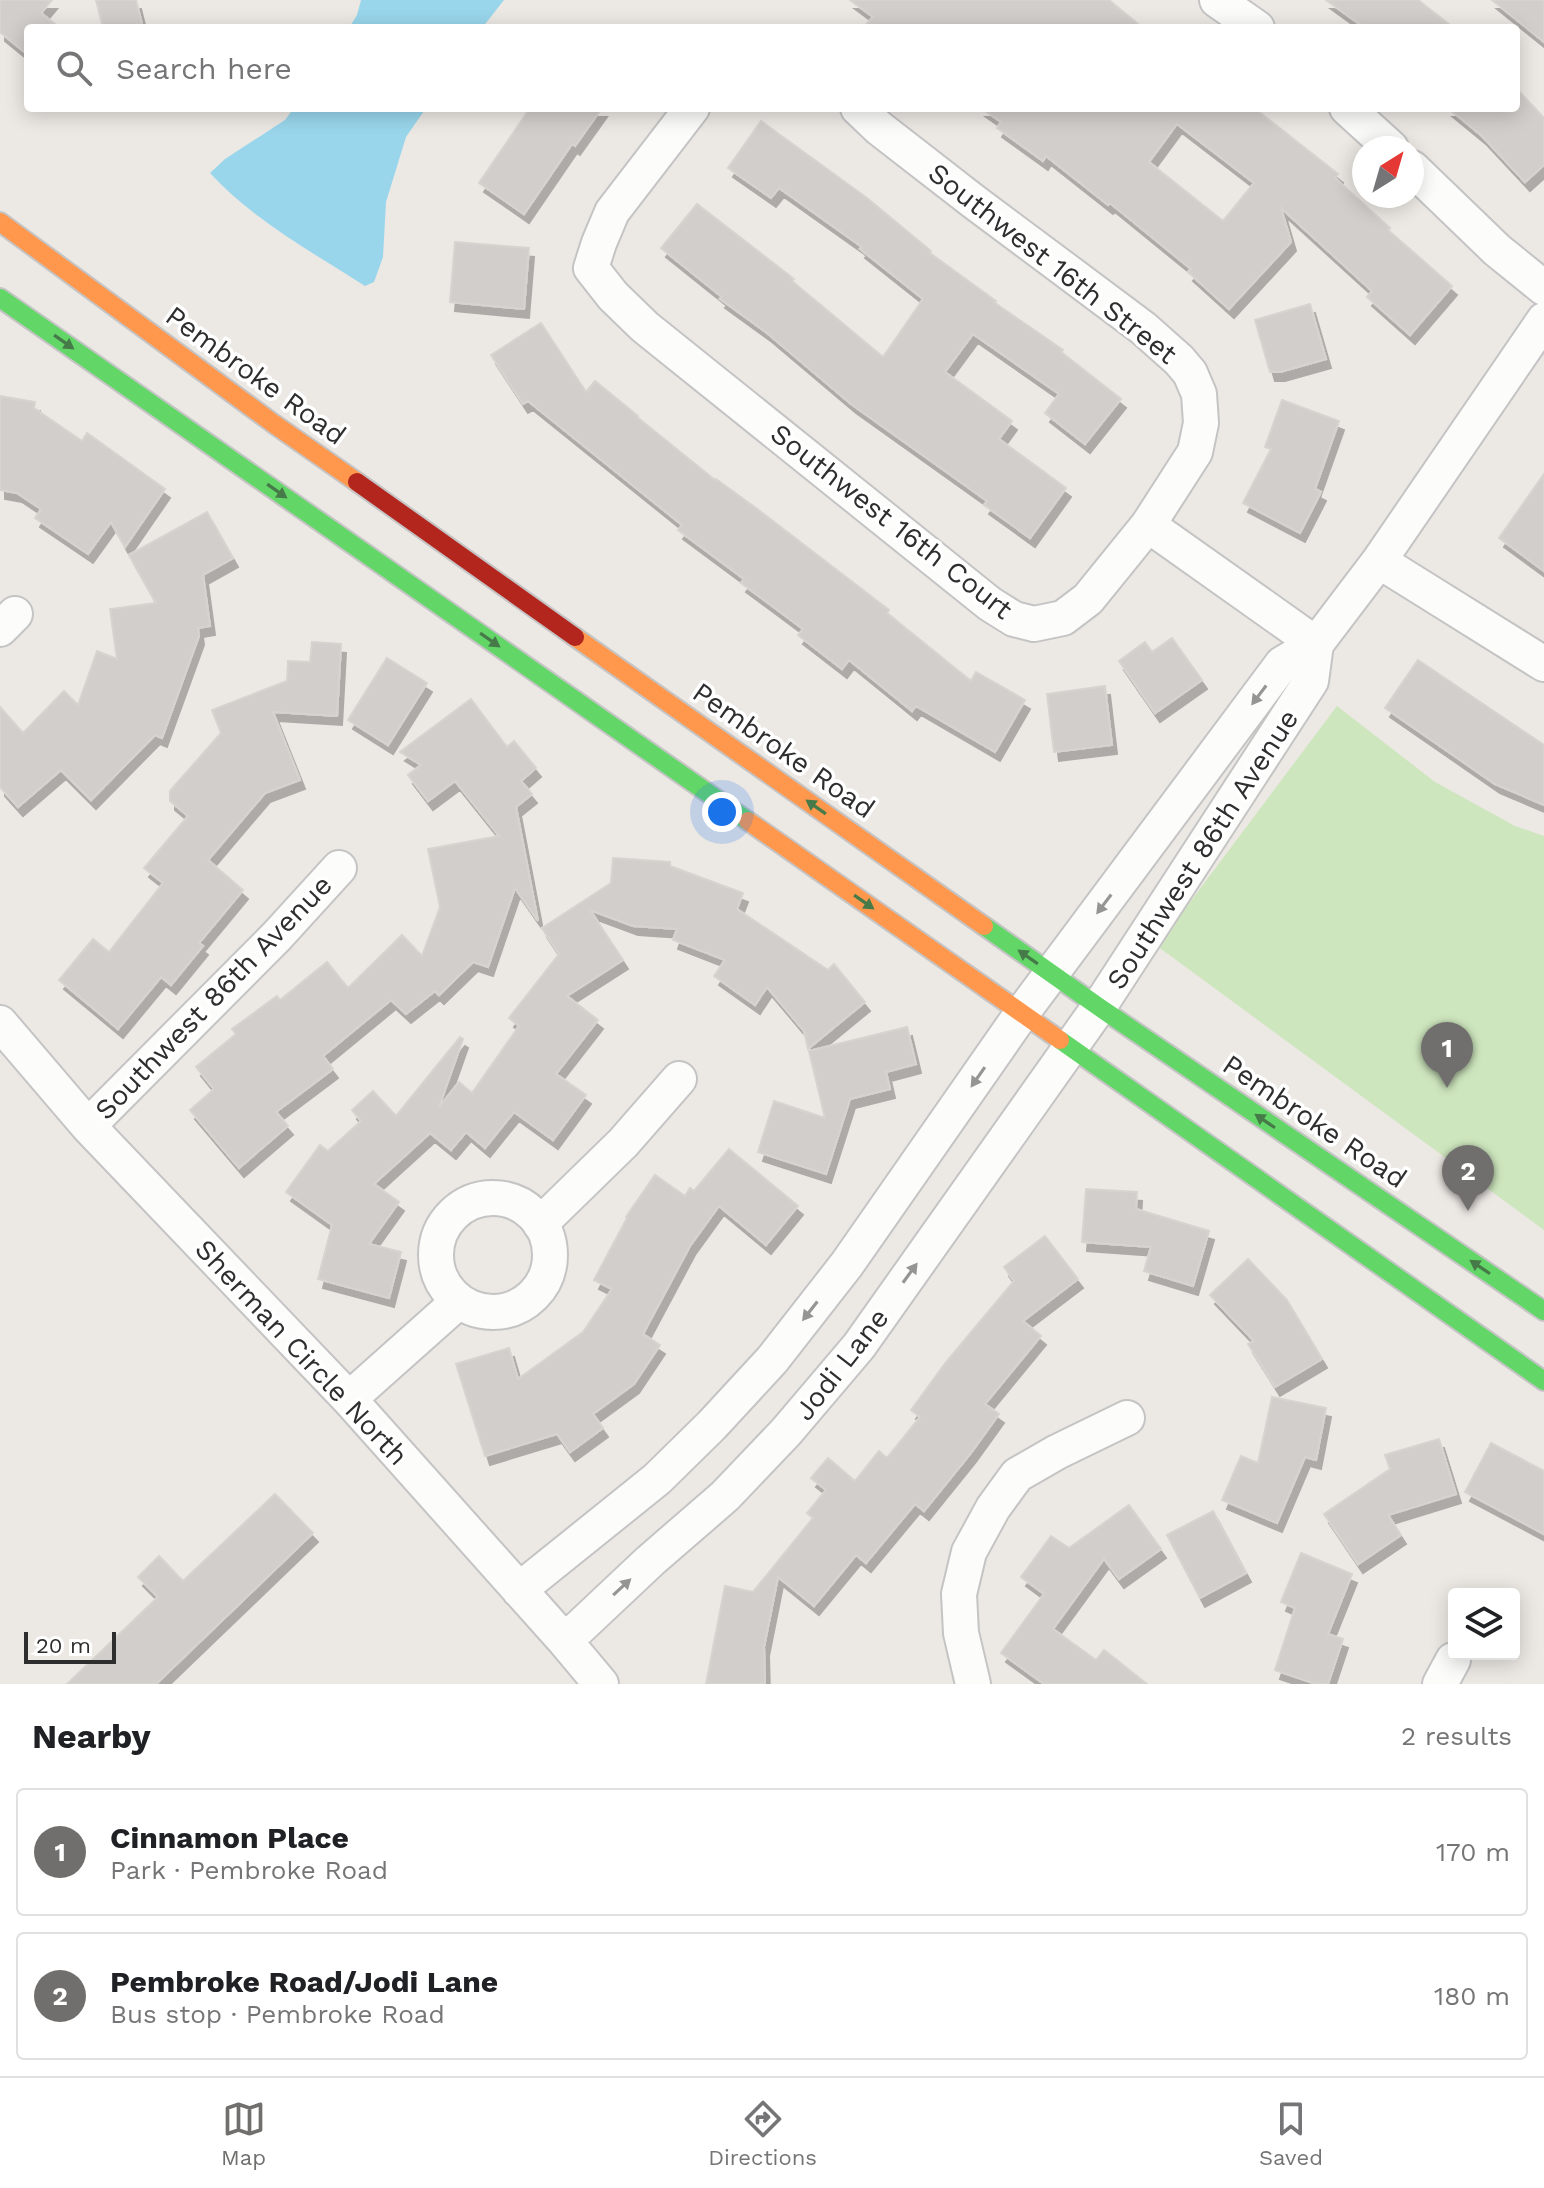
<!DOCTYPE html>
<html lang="en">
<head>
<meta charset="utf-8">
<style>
	:root { --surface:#fff; --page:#f6f6f6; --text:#202124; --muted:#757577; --line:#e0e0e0; --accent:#706f6e }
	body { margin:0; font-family:"Work Sans",sans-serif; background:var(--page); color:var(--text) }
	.controls { position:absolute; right:24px; bottom:24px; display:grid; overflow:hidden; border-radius:8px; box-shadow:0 4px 20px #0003 }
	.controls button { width:72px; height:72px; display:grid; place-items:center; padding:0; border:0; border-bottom:2px solid var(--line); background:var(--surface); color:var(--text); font:40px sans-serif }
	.compass { position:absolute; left:1352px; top:136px; width:72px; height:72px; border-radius:50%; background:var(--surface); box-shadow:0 4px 20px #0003; rotate:37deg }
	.scale { position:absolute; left:24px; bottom:20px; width:92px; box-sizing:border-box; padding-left:8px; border:4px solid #2e2e2e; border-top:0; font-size:22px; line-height:28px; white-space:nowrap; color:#2e2e2e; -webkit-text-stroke:6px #fff; paint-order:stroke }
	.you { position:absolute; left:722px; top:812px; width:28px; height:28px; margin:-20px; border:6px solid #fff; border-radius:50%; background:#1a73e8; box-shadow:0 0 0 12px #1a73e833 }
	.badge { display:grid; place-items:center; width:52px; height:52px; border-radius:50%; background:var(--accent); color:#fff; font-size:26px; font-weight:700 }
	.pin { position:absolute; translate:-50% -66px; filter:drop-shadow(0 2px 4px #0008) }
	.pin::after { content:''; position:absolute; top:42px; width:28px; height:24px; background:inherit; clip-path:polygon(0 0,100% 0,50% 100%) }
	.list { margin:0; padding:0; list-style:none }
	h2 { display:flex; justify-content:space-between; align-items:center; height:104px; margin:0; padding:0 32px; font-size:34px }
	h2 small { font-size:26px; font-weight:400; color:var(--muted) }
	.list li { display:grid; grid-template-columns:52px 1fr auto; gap:24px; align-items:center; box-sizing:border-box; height:128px; margin:0 16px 16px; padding:0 16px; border:2px solid var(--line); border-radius:8px }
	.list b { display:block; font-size:30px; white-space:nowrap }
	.list p { margin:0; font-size:26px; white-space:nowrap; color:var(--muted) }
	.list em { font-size:26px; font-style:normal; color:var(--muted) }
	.icon { flex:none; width:44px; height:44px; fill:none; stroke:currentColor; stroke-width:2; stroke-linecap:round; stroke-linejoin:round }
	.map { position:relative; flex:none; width:1544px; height:1684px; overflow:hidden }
	.search { position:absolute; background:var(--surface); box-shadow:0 4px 20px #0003; left:24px; right:24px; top:24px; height:88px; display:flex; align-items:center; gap:20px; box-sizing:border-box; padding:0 28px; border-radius:8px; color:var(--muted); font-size:30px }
	.sheet { height:392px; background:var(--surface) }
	nav { display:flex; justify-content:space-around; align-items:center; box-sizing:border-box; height:112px; border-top:2px solid var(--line); background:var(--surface); font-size:22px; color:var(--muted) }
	nav a { display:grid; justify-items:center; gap:4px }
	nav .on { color:var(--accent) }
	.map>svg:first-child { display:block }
	.green { fill:#cee6be }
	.water { fill:#99d6ec }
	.building { fill:#d1cecb; stroke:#d7d4d0; stroke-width:2; fill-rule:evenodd; filter:url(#shadow) }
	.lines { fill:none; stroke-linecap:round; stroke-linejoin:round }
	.street-casing { stroke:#c5c4c5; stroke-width:38 }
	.fast-casing { stroke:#c5c4c5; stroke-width:22 }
	.slow-casing { stroke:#c5c4c5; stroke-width:22 }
	.jam-casing { stroke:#c5c4c5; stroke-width:22 }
	.street { stroke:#fcfcfb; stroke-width:34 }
	.fast { stroke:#63d668; stroke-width:18 }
	.slow { stroke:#ff974d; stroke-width:18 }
	.jam { stroke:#b3261e; stroke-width:18 }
	.oneway { fill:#467a48 }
	.oneway2 { fill:#959594 }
	.labels { text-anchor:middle; stroke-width:7; stroke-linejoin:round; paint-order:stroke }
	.street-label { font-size:28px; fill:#2e2e2e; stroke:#fff }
</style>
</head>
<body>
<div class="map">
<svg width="1544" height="1684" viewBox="0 0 1544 1684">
	<defs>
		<filter id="shadow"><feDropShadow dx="5" dy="9" stdDeviation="0" flood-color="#0004"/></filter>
	</defs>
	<rect width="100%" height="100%" fill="#ece8e4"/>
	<!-- green -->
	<path class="green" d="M1337 706 1435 782 1515 826 1544 836V1230L1157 946Z"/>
	<!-- water -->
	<path class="water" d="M361 0H504L482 28H349L357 15Z
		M294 108H426L406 137 386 202 383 257 374 282 365 286C312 252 253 220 210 173L225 159 285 120Z"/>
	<!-- building -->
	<path class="building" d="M0 0H52L41 13 60 28H28V55L0 32Z
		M96 0H136L143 28H103Z
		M850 0H1109L1143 28H863L873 17Z
		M1326 0H1418L1454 28H1365Z
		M1492 0H1544V42Z
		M1516 88 1544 118V165L1525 182 1482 136 1448 108H1516Z
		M530 108H602L575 146 572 144 524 214 479 183Z
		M981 108H1254L1338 174 1335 178 1390 228 1388 230 1452 286 1410 335 1367 297 1372 291 1281 208 1291 242 1229 309 1188 272 1191 269 1110 203 1108 205 1046 156 1043 161 997 128 1001 122ZM1177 124 1254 183 1223 221 1149 162Z
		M761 121 867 198 931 251 930 253 996 301 995 303 1063 350 1061 352 1121 399 1085 444 1045 413 1059 394 973 334 945 372 1012 421 999 439 1066 488 1030 538 984 505 987 501 851 404 767 333 720 299 722 297 661 248 697 204 794 279 792 281 883 357 923 299 860 249 862 247 779 188 771 198 728 168Z
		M455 242 529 248 524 309 450 302Z
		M1310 304 1326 359 1280 372H1270L1255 320Z
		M541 323 586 392 595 381 638 416 637 417 715 480 716 479 756 508 889 610 887 613 971 681 976 672 1025 700 995 752 916 706 912 711 849 660 842 669 798 635 803 629 741 583 744 579 678 530 682 525 528 401 523 404 491 355Z
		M0 396 35 402 34 408 82 441 87 433 165 489 125 547 111 522 88 554 35 518 41 509 17 493 0 490Z
		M1282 400 1339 421 1315 489 1321 492 1300 533 1243 503 1271 449 1265 447Z
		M1544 474V571L1499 538Z
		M207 512 233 558 203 575 210 626 198 628 199 636 162 738 155 735 91 800 61 770 18 807 0 787V707L23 733 64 691 78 705 97 651 117 659 110 609 156 603 129 555Z
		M1172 638 1202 680 1155 713 1119 661 1145 642 1152 652Z
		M312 642 341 644 337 716 273 712 300 780 265 793 208 860 243 890 199 943 203 946 171 985 161 977 118 1029 59 980 93 939 109 952 163 883 144 868 188 816 170 801V791L221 733 212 710 287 681 288 661 310 662Z
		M387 658 427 683 388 745 348 720Z
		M1418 660 1544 745V805L1495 784 1385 708Z
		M1105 686 1112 745 1054 752 1047 694Z
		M471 699 507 747 514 741 536 768 521 781 532 794 516 807 538 921 515 888 488 967 473 962 439 995 435 991 406 1014 391 1000 323 1056 333 1069 276 1112 288 1126 239 1168 190 1110 214 1089 196 1067 236 1034 232 1029 277 996 280 1000 327 962 348 988 402 935 422 956 440 907 428 849 499 836 455 781 428 801 408 775 421 765 400 752Z
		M613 858 670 862V866L743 893 737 909 828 970 834 964 865 1002 808 1049 804 1031 767 987 755 1005 714 976 725 960 673 940 677 929 633 926 590 910 623 960 567 996 598 1020 556 1074 586 1095 553 1140 514 1112 485 1148 466 1132 451 1150 430 1133 374 1184 399 1202 369 1244 401 1252 389 1298 318 1279 332 1225 286 1192 320 1145 328 1151 361 1121 352 1110 373 1091 396 1116 460 1037 463 1039 439 1107 459 1082 472 1093 519 1026 509 1018 559 954 542 928 611 883Z
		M907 1027 916 1064 886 1072 890 1089 850 1099 826 1174 758 1152 774 1101 825 1118 809 1051Z
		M729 1149 798 1206 766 1245 719 1206 690 1246 643 1334 660 1345 634 1384 593 1414 603 1428 570 1452 557 1434 485 1456 456 1364 509 1348 518 1379 583 1332 612 1289 594 1280 627 1218 626 1217 655 1175 685 1196 690 1188 694 1191Z
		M1086 1189 1137 1192 1136 1209 1209 1231 1193 1286 1144 1271 1151 1247 1082 1242Z
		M1045 1236 1078 1279 1023 1321 1041 1336 985 1404 999 1414 971 1453 924 1511 915 1504 866 1563 856 1555 814 1606 778 1577 764 1647 765 1684H706L725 1586 753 1592 813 1518 807 1513 826 1490 811 1478 828 1458 855 1481 879 1451 887 1458 920 1417 911 1410 946 1362 1014 1281 1004 1267Z
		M1248 1259 1287 1300 1322 1359 1275 1387 1248 1344 1254 1341 1210 1295Z
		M1272 1397 1326 1408 1316 1460 1305 1457 1277 1523 1222 1500 1241 1456 1258 1463Z
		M1439 1439 1456 1494 1388 1515 1401 1535 1358 1564 1324 1514 1390 1469 1385 1455Z
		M1491 1443 1544 1471V1534L1465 1492Z
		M275 1494 313 1533 156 1684H67L158 1597 138 1577 159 1556 183 1581Z
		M1129 1505 1161 1549 1119 1579 1104 1559 1053 1629 1096 1660 1104 1650 1147 1684H1044L1001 1653 1044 1594 1021 1577 1051 1536 1069 1548Z
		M1213 1511 1246 1573 1200 1598 1167 1535Z
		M1301 1553 1352 1574 1328 1634 1343 1639 1328 1684H1316L1275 1670 1295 1608 1281 1602Z"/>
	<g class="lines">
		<defs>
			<path id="street" d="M1217 0 1257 28
				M692 108 612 212 599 243 591 268 613 296 645 327 990 604 1014 619 1034 624 1063 618 1088 599 1148 525 1195 452 1201 423 1199 394 1190 373 1179 360 1143 328 973 201 879 128 858 108
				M1347 108 1391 148
				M1412 168 1497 250 1544 288
				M1148 525 1316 644
				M1379 561 1544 664
				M0 629 15 614
				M0 1023 88 1126 349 1399 565 1641 601 1684
				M88 1126 277 936 339 868
				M436 1255a57 57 0 1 1 114 0a57 57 0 1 1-114 0Z
				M540 1224 623 1143 679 1079
				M349 1399 459 1301
				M519 1590 657 1479 712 1425 772 1360 847 1264 1022 1013 1282 664 1316 644 1379 561 1544 320
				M565 1641 650 1561 725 1496 786 1432 859 1346 1099 1007 1311 681 1316 644
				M973 1684 961 1633 959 1594 969 1552 993 1508 1017 1475 1057 1452 1127 1418
				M1440 1684 1453 1660"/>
			<path id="fast" d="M0 298 748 821
				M984 926 1099 1007 1544 1311
				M1060 1040 1544 1381"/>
			<path id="slow" d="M0 222 274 424 357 482
				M575 637 984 926
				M748 821 1060 1040"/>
			<path id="jam" d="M357 482 575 637"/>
		</defs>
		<!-- street casing -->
		<use href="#street" class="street-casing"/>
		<!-- fast casing -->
		<use href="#fast" class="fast-casing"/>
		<!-- slow casing -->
		<use href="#slow" class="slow-casing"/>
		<!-- jam casing -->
		<use href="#jam" class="jam-casing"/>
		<!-- street -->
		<use href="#street" class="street"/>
		<!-- fast -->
		<use href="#fast" class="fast"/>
		<!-- slow -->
		<use href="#slow" class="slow"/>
		<!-- jam -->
		<use href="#jam" class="jam"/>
	</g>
	<!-- one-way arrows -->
	<defs><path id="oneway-solid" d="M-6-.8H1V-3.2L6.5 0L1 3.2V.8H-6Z" transform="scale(2)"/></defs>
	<g class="oneway">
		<use href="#oneway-solid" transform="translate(64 342) rotate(35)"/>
		<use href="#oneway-solid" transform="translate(277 491) rotate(35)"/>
		<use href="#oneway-solid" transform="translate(490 640) rotate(35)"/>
		<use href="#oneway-solid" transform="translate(816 807) rotate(-145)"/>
		<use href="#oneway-solid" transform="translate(864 902) rotate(35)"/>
		<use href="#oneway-solid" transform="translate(1028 957) rotate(-145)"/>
		<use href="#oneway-solid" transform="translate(1265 1121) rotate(-146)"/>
		<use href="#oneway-solid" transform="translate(1480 1267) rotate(-146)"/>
	</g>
	<g class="oneway2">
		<use href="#oneway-solid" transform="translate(1259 695) rotate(127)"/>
		<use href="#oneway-solid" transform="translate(1104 904) rotate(127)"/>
		<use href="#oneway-solid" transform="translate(978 1077) rotate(125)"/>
		<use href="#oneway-solid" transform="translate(910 1273) rotate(-54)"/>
		<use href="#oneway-solid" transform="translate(810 1311) rotate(128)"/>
		<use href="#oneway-solid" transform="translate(622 1587) rotate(-43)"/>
	</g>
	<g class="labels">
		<!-- street labels -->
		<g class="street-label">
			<text transform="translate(1053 263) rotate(38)" y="10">Southwest 16th Street</text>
			<text transform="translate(256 375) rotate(36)" y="10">Pembroke Road</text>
			<text transform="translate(892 521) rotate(38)" y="10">Southwest 16th Court</text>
			<text transform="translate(784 750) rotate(35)" y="10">Pembroke Road</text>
			<text transform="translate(1202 849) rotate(-57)" y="10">Southwest 86th Avenue</text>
			<text transform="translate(213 997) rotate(-46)" y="10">Southwest 86th Avenue</text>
			<text transform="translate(1315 1121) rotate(34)" y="10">Pembroke Road</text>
			<text transform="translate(302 1352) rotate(47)" y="10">Sherman Circle North</text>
			<text transform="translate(841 1364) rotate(-52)" y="10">Jodi Lane</text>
		</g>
	</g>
</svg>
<div class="controls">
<button><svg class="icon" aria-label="layers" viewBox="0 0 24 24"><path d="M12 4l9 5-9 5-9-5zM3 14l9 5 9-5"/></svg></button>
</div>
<svg class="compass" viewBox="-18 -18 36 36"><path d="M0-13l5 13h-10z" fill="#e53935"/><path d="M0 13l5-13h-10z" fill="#757577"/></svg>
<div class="scale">20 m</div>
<div class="you"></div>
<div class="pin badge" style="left:1447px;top:1088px">1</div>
<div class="pin badge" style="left:1468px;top:1211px">2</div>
<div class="search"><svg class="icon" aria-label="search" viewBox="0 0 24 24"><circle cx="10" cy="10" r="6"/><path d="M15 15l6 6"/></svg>Search here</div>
</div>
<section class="sheet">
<h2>Nearby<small>2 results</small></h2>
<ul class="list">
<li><span class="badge">1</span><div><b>Cinnamon Place</b><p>Park · Pembroke Road</p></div><em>170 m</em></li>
<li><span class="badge">2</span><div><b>Pembroke Road/Jodi Lane</b><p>Bus stop · Pembroke Road</p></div><em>180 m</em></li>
</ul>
</section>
<nav>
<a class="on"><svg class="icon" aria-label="map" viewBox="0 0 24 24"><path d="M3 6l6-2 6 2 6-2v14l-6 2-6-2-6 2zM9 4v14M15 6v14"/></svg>Map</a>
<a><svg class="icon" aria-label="directions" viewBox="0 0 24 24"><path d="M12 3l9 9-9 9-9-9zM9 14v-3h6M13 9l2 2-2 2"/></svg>Directions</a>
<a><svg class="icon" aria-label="saved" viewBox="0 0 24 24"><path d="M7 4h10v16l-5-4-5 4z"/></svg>Saved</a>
</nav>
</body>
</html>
